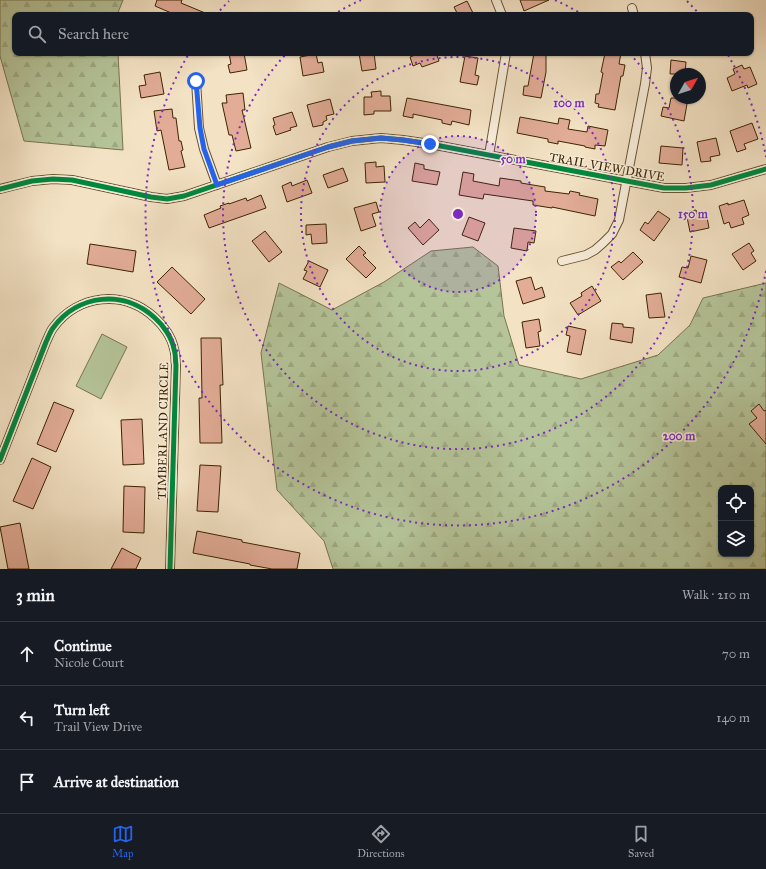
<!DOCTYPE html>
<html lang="en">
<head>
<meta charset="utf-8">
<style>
	:root { --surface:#171b24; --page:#20242c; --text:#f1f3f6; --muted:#9ea1a6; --line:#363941; --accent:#2563eb }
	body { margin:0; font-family:"IM FELL Great Primer",serif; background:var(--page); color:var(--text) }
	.controls { position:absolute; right:12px; bottom:12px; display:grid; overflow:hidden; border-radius:8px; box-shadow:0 1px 3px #0004 }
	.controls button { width:36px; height:36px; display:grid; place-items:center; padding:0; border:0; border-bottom:1px solid var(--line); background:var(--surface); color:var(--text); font:20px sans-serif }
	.compass { position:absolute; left:670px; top:68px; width:36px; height:36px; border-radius:50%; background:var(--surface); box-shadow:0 1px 3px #0004; rotate:51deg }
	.stop { position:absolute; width:12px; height:12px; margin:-9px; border:3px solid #2563eb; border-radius:50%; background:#fff }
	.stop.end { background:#2563eb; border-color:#fff; box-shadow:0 1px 4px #0008 }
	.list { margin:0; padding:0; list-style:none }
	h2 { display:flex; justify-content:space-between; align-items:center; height:52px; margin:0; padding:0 16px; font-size:17px }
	h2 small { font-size:13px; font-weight:400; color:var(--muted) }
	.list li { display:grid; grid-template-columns:26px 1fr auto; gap:12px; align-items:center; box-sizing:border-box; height:64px; padding:0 16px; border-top:1px solid var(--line) }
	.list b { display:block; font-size:15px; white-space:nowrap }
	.list p { margin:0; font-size:13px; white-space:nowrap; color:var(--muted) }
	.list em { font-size:13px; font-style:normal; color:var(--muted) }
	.icon { flex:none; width:22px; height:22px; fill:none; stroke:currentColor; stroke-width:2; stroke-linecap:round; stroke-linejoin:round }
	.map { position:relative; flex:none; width:766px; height:569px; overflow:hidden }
	.search { position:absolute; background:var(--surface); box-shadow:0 1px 3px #0004; left:12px; right:12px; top:12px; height:44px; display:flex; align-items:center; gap:10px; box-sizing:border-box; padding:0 14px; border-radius:8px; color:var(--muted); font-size:15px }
	.sheet { height:244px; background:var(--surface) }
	nav { display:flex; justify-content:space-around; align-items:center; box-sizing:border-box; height:56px; border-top:1px solid var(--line); background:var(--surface); font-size:11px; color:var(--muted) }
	nav a { display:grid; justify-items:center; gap:2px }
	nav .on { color:var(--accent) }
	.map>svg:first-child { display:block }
	.forest { fill:url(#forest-firs); stroke:#78744d; fill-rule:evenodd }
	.pitch { fill:#b5c499; stroke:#78744d }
	.building { fill:#e2ac97; stroke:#3c2401 }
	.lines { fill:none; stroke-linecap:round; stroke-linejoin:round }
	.street-casing { stroke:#6a5432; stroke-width:10 }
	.street { stroke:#f7ecd9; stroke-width:8 }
	.cycleway-casing { stroke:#f7ecd9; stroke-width:8 }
	.cycleway { stroke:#00873e; stroke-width:5 }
	.route { stroke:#2563eb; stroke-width:5 }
	.ring { fill:none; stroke:#7b2cbf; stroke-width:2; stroke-dasharray:2 4 }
	.labels { text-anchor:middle; stroke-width:3; stroke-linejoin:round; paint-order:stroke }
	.street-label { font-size:12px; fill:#3c2401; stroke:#f7ecd9 }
	.centre { fill:#7b2cbf; stroke:#f7ecd9; stroke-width:2 }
	.ring-label { font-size:12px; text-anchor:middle; font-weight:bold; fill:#7b2cbf; stroke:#f7ecd9; stroke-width:3; stroke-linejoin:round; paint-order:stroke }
</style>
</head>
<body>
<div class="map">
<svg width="766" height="569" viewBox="0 0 766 569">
	<defs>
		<pattern id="forest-firs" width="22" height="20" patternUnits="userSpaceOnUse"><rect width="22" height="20" fill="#b5c499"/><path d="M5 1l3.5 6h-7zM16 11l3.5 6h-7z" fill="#9da882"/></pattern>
	</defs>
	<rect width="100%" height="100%" fill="#f3e2c4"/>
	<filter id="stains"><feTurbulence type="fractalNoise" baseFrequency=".005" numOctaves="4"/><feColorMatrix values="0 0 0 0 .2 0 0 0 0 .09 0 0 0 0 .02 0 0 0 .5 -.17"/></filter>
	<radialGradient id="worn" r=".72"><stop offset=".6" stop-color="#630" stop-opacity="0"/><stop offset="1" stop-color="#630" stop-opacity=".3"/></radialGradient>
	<!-- forest -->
	<path class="forest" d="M0 0H123L117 15H15V53H118L123 150 24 141 0 56Z
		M473 247 498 266 504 316 519 365 581 379 658 355 690 325 703 298 766 283V569H333L324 541 277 490 261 353 279 283 332 310 384 282 431 251ZM721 488H751V554H721Z"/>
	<!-- pitch -->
	<path class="pitch" d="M102 334 127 347 101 399 76 386Z"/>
	<!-- building -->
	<path class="building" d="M157 0H182L181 3 210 15H176L155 6Z
		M520 0H549L524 11Z
		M467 1 474 15H458L454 7Z
		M229 53H244L247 70 230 73 228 65 231 64Z
		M359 53H374L376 69 362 71Z
		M420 53H436L439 61 422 67 420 63 413 66 410 57Z
		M534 53H546V72L541 98 523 95 524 86H528Z
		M605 53H621L619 64 625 65 623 76H621L615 110 598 107 599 104 595 103 596 94H599L603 73 601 72Z
		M316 54 318 63 322 62 324 72 303 76 300 57Z
		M465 56 478 58 475 75 479 76 477 85 460 82Z
		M671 60 686 62 685 74H670Z
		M742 65 744 69 750 67 757 84 748 88 747 85 732 91 727 78 735 74 733 69Z
		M160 72 164 94 141 98 139 86 146 85 144 75Z
		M381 91V96H390L391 111H374V114L364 115V97H372L371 92Z
		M243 93 245 110H242L251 148 236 151 232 135H229L222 103H227L226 95Z
		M407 98 471 110 469 125 452 121 451 125 442 123V120L413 114V118L403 116Z
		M671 98H688L684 121 661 116 663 107 669 108Z
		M330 99 334 114 326 116 327 120 323 122V125L313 127 307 105Z
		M172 109 173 118H176L179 141H181L183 150 181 151 185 167 169 170 161 130 157 131 154 111Z
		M292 112 297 126 290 128 291 130 276 135 273 126 275 125 273 118Z
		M520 117 558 124 559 118 570 120 568 129 587 132 588 126 608 130 605 146 595 145V149L585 147V146L558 141V144L548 142V139L517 133Z
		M752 123 758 139 744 144 746 149 737 152 730 131Z
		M716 138 720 155 710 157 711 161 701 162 697 142Z
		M661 146 683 148 682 165 659 163Z
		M376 162V167L384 166 385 182 366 183 365 163Z
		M415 163 424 165V169L440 172 437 185 412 181Z
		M343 168 348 181 328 188 323 175Z
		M463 172 474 174 473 181 499 186 500 178 521 181V183L545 187V191L569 194 570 191 580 193 579 195 598 199 595 216 552 207V208L533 205V201L484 194 483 199 459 195Z
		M307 180 312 193 287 202 282 186 291 182 292 186Z
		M261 195 266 208 209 228 204 215 221 208 220 206 229 203V204L246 198 247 201Z
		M744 200 749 215 742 218 744 224 731 228 729 222 724 224 719 206 728 203V205Z
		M376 202 379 212 372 214 376 226 361 231 354 208Z
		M696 210 697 214 706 212 709 228 690 232 686 212Z
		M658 211 670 219 654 241 640 230 645 222 648 224Z
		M469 217 485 223 478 241 462 235Z
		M429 219 439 230 423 245 408 228 415 222 420 228Z
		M326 224 327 243 312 244 311 234 306 235V225Z
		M514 228 536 231 534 243 528 242 527 251 511 248Z
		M265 231 282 252 269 262 252 241Z
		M749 243 754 251 751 253 756 261 743 270 732 254Z
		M90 244 136 251 133 272 87 264Z
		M359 246 366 253 363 255 376 268 366 278 346 259Z
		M633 252 643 262 623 280 611 267 619 261 621 263Z
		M691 256 707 260 701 283 679 277 682 267 688 268Z
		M309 261 328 270 320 287 303 279 307 271 304 270Z
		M172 267 205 299 191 314 157 282Z
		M531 277 535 290 542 287 545 297 523 304 516 281Z
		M592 286 601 301 578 315 570 303 582 296 581 293Z
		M661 293 665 317 649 318 646 295Z
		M539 319 541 331 538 332 540 346 526 348 522 322Z
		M612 323 623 324V327L634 328 632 343 610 339Z
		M568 326 586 330 581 355 567 352 570 336 566 335Z
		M201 338H221L223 385H220L222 443H200L199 398H202Z
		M54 402 74 410 56 452 37 444Z
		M759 404 764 411 766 410V444L749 424 757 418 751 411Z
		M142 419 144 464 123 465 121 420Z
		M32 458 51 467 33 509 13 501Z
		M200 465 221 466 218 512 197 511Z
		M124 486 145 487 144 533 123 532Z
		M20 523 29 569H8L0 527Z
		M197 531 242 540V542L300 553 297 569H272L250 565V564L193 553Z
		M122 548 141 558 136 569H111Z"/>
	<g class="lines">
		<defs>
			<path id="street" d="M496 0 502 15
				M632 8 634 15
				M196 81 199 128 204 149 217 185
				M489 155 506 53
				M0 189 32 181 53 179 72 180 151 197 167 199 184 196 328 147 352 141 381 138 403 140 430 144 664 188H686L711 185 766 169
				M562 261 586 255 595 250 603 243 612 234 619 220 645 84 647 68 645 53
				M0 460 46 342C48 338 50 332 53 328 78 294 124 289 155 318 164 326 172 338 174 349 176 354 175 360 176 365L170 569"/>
		</defs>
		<!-- street casing -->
		<use href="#street" class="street-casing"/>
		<!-- street -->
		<use href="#street" class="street"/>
		<defs>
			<path id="cycleway" d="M0 189 32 181 53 179 72 180 151 197 167 199 184 196 328 147 352 141 381 138 403 140 430 144 664 188H686L711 185 766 169
				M0 460 46 342C48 338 50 332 53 328 78 294 124 289 155 318 164 326 172 338 174 349 176 354 175 360 176 365L170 569"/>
		</defs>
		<!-- cycleway casing -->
		<use href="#cycleway" class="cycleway-casing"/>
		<!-- cycleway -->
		<use href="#cycleway" class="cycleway"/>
	</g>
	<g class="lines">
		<!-- route -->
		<path class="route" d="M196 81 200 128 204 149 217 185 328 147 352 141 381 138 403 140 430 144"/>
	</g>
	<!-- distance rings -->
	<circle cx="458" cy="214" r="78" fill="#7b2cbf" fill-opacity=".12"/>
	<g class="ring">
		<circle cx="458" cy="214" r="78"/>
		<circle cx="458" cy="214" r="157"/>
		<path d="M333 15A235 235 0 0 1 361 0M555 0A235 235 0 0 1 583 15M630 54A235 235 0 1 1 286 54"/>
		<path d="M766 271A313 313 0 1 1 188 55M216 15A313 313 0 0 1 229 1M687 1A313 313 0 0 1 700 15M728 55A313 313 0 0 1 766 157"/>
	</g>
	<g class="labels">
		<!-- street labels -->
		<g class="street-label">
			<text transform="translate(607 167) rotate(10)" y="4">TRAIL VIEW DRIVE</text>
			<text transform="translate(163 431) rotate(-89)" y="4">TIMBERLAND CIRCLE</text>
		</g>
	</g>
	<circle cx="458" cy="214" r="6" class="centre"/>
	<g class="ring-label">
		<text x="569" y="107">100 m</text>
		<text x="513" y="163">50 m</text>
		<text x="693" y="218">150 m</text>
		<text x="679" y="440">200 m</text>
	</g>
	<rect width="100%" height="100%" filter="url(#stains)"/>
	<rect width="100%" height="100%" fill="url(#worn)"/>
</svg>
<div class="controls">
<button><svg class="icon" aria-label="locate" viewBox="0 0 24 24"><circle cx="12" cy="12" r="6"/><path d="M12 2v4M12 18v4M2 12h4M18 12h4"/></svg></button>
<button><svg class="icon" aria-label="layers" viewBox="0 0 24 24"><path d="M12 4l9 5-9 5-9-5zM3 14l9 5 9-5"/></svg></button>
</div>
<svg class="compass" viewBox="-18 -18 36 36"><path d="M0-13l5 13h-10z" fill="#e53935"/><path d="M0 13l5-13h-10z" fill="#9ea1a6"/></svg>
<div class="stop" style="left:196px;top:81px"></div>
<div class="stop end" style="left:430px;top:144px"></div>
<div class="search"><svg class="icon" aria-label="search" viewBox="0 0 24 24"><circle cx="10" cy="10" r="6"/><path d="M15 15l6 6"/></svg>Search here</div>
</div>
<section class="sheet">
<h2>3 min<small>Walk · 210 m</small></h2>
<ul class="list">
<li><svg class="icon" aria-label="ahead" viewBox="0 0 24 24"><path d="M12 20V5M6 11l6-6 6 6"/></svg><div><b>Continue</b><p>Nicole Court</p></div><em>70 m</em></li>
<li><svg class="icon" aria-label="left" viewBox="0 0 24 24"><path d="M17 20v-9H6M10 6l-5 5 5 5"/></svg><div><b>Turn left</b><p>Trail View Drive</p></div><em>140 m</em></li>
<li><svg class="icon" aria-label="arrive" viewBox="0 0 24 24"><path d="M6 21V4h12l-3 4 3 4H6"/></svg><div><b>Arrive at destination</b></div></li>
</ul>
</section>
<nav>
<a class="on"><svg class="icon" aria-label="map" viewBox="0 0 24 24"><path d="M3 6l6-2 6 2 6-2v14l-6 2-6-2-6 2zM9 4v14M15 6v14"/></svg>Map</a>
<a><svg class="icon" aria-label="directions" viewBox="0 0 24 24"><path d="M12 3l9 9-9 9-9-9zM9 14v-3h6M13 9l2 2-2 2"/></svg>Directions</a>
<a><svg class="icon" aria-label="saved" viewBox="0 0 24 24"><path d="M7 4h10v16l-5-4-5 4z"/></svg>Saved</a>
</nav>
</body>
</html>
